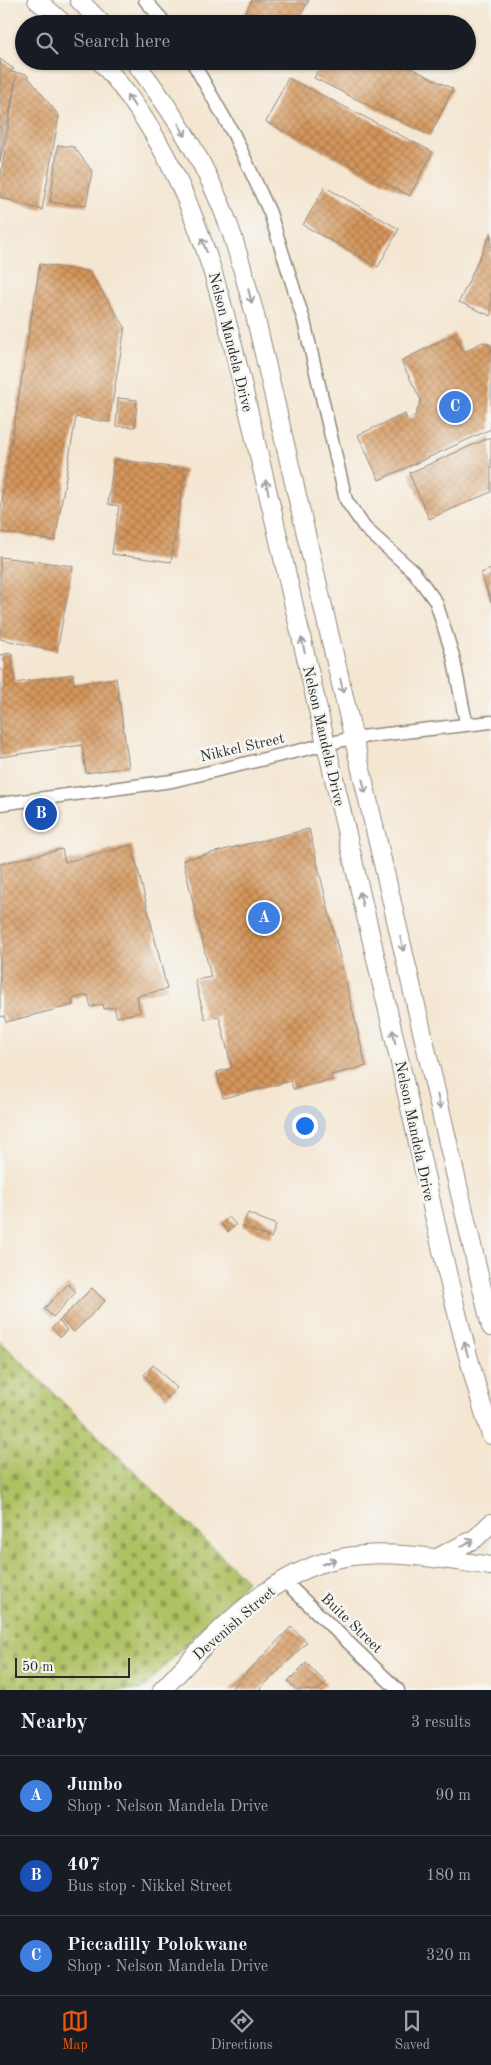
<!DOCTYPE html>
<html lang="en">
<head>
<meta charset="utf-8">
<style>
	:root { --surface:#171b24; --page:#20242c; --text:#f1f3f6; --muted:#9ea1a6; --line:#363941; --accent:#ea580c }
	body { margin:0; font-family:"Old Standard TT",serif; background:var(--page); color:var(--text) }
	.scale { position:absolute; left:15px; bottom:12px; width:115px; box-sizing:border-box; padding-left:5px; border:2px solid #2b2b2b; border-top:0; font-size:14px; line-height:18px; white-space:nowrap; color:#2b2b2b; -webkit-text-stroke:4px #f6f6f2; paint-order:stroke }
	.you { position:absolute; left:304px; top:1125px; width:18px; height:18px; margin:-12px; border:4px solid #fff; border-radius:50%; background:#1a73e8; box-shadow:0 0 0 8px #1a73e833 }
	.badge { display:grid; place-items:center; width:32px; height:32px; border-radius:50%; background:var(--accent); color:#fff; font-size:16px; font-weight:700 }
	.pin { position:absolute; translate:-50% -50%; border:2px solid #fff; box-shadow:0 1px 5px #0006 }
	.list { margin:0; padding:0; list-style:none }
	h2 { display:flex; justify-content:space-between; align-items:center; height:65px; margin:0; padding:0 20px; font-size:21px }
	h2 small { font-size:16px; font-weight:400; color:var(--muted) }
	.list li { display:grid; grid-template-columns:32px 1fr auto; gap:15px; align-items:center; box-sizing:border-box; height:80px; padding:0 20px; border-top:1px solid var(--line) }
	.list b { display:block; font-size:19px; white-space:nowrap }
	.list p { margin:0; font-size:16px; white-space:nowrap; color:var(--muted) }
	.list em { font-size:16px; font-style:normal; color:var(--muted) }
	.icon { flex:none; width:28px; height:28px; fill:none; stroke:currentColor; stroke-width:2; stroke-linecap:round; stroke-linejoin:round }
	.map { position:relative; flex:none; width:491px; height:1690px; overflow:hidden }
	.search { position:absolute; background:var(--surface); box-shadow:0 1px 4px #0004; left:15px; right:15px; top:15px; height:55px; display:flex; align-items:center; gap:12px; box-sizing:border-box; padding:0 18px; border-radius:28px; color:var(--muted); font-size:19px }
	.sheet { height:305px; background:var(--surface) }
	nav { display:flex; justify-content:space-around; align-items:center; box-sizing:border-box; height:70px; border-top:1px solid var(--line); background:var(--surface); font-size:14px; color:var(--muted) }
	nav a { display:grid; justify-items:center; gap:2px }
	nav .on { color:var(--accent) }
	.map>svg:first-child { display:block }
	.cemetery { fill:url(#cemetery-stones); stroke:#6d7648 }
	.building { fill:url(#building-cross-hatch) }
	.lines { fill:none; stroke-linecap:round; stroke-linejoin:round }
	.street-casing { stroke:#90887e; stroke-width:15 }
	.secondary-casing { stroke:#90887e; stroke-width:20 }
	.street { stroke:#fff; stroke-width:12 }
	.secondary { stroke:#fff; stroke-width:18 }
	.oneway { stroke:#a0a0a0 }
	.labels { text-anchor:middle; stroke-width:5; stroke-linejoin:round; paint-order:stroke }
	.street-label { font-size:15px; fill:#2b2b2b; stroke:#f6f6f2 }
</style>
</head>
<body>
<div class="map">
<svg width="491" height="1690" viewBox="0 0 491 1690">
	<defs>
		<pattern id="cemetery-stones" width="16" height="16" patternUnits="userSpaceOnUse" patternTransform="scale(1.25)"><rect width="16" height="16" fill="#afc164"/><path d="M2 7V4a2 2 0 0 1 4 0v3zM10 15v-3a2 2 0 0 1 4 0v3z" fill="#8f9d53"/></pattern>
		<pattern id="building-cross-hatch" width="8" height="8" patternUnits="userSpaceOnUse" patternTransform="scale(1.25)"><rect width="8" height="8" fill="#d5965b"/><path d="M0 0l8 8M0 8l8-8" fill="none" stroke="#ad7b4b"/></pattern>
	</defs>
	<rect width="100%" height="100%" fill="#f6f6f2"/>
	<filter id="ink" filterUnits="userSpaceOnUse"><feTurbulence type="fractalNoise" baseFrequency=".02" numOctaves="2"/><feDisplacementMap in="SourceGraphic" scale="10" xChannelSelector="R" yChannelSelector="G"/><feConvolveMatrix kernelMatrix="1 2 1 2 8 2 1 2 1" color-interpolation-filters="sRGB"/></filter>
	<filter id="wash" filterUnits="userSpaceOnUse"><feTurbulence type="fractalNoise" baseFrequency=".0096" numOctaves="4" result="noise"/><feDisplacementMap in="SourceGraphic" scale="20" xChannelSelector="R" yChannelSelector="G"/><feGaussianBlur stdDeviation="1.12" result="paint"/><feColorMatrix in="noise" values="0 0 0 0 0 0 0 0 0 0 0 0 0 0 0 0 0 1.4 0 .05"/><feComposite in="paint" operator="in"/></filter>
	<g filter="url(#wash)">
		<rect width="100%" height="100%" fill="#f4e6d1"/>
		<!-- cemetery -->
		<path class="cemetery" d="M0 1341 247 1581 142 1690H0Z"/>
		<g id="blocks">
			<!-- building -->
			<path class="building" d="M252 0H309L296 24H239Z
				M0 59 14 69 10 72 26 74 59 116 42 210 0 197V181L16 78 0 162Z
				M322 61H397L453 89 430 136 314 78Z
				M288 78 433 152 410 196 266 122Z
				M58 145 74 147 92 171 86 206 50 202Z
				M325 187 399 229 378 267 303 225Z
				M491 233V316L459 302Z
				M40 264 89 272 125 327 109 422 76 417 55 541 0 532V513Z
				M454 334 464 352 482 342 491 345V429L379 480 358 435 405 414 407 420 415 416 421 400 401 361Z
				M118 398 137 400 135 427 116 426Z
				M491 437V492L429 519 409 473Z
				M114 459 185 469 171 562 112 554 119 506 108 504Z
				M0 557 73 566 57 651 0 639Z
				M491 569V602L481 573Z
				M11 653 15 683 73 674 74 684 116 678 129 767 86 773 82 745 0 757V655Z
				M309 829 366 1066 331 1075 332 1080 293 1089 291 1081 223 1098 217 1072 232 1068 219 1016 205 1019 195 980 211 977 183 860Z
				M132 845 167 989 137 996 140 1012 117 1017 114 1007 104 1009 103 1004 91 1007 88 995 72 999 73 1005 6 1022 4 1016 0 1017V864L62 849 65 862Z
				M248 1213 276 1225 271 1238 242 1226Z
				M229 1217 236 1225 228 1232 221 1224Z
				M68 1284 76 1292 53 1317 44 1309Z
				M92 1288 105 1301 74 1332 61 1319Z
				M59 1321 67 1330 60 1337 52 1328Z
				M153 1365 177 1388 167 1398 144 1375Z
				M291 1627 307 1642 259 1690H230Z
				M306 1663 326 1683 319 1690H296L288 1681Z"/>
		</g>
	</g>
	<g filter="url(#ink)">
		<use href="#blocks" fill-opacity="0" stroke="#90887e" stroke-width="1"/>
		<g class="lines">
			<defs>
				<path id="street" d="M145 0 166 24
					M192 61 234 135 270 213 304 321 346 500 365 528 414 572 436 602 453 656 466 723
					M0 804 172 781 352 738 491 722
					M284 1581 398 1690"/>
				<path id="secondary" d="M37 0 64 24
					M79 0 102 24
					M100 61C188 157 220 286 248 409 264 475 279 540 294 606 327 747 359 887 392 1028 424 1164 449 1301 491 1435
					M134 61C173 111 208 167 229 226 239 254 246 283 254 311L491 1327
					M439 1557 476 1538 491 1523
					M162 1690C211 1639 264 1576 336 1559 387 1548 441 1559 491 1566"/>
			</defs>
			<!-- street casing -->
			<use href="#street" class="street-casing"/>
			<!-- secondary casing -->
			<use href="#secondary" class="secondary-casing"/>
			<!-- street -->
			<use href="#street" class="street"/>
			<!-- secondary -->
			<use href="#secondary" class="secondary"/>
		</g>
		<!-- one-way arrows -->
		<defs><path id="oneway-shaft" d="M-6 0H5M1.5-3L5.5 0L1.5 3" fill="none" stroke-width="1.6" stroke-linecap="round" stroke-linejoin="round" transform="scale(1.25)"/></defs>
		<g class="oneway">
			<use href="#oneway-shaft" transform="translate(131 101) rotate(-125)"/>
			<use href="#oneway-shaft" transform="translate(182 130) rotate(60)"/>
			<use href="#oneway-shaft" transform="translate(204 245) rotate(-110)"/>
			<use href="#oneway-shaft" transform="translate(250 296) rotate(75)"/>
			<use href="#oneway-shaft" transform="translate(267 487) rotate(-103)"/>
			<use href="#oneway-shaft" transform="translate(303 645) rotate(-103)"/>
			<use href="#oneway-shaft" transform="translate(342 686) rotate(76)"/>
			<use href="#oneway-shaft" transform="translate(364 786) rotate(77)"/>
			<use href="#oneway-shaft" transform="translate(361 899) rotate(-103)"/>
			<use href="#oneway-shaft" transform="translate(402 944) rotate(77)"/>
			<use href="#oneway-shaft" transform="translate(394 1037) rotate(-102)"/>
			<use href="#oneway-shaft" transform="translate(439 1102) rotate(77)"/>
			<use href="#oneway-shaft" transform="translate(466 1349) rotate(-106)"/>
			<use href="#oneway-shaft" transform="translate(467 1543) rotate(-28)"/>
			<use href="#oneway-shaft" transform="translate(329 1562) rotate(-19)"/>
		</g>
	</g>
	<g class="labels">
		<!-- street labels -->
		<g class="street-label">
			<text transform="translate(231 342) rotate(76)" y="5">Nelson Mandela Drive</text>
			<text transform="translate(324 736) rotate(77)" y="5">Nelson Mandela Drive</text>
			<text transform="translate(242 747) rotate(-13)" y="5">Nikkel Street</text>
			<text transform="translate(415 1131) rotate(78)" y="5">Nelson Mandela Drive</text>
			<text transform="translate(234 1623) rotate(-41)" y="5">Devenish Street</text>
			<text transform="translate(352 1623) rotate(44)" y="5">Buite Street</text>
		</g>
	</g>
</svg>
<div class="scale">50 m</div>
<div class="you"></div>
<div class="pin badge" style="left:264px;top:918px;background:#3f7fe0">A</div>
<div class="pin badge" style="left:41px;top:814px;background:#1a4fb4">B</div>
<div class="pin badge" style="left:455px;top:407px;background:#3f7fe0">C</div>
<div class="search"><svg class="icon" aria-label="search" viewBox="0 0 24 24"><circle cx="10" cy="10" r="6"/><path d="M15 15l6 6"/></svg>Search here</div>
</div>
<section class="sheet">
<h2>Nearby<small>3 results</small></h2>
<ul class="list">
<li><span class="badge" style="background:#3f7fe0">A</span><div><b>Jumbo</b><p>Shop · Nelson Mandela Drive</p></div><em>90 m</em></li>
<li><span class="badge" style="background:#1a4fb4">B</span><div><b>407</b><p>Bus stop · Nikkel Street</p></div><em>180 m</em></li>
<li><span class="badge" style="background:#3f7fe0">C</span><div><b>Piccadilly Polokwane</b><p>Shop · Nelson Mandela Drive</p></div><em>320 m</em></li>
</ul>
</section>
<nav>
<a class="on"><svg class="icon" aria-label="map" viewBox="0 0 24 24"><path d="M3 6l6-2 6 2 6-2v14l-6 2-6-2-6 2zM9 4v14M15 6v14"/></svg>Map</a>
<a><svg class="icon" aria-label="directions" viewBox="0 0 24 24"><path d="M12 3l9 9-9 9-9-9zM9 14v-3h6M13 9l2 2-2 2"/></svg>Directions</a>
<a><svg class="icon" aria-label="saved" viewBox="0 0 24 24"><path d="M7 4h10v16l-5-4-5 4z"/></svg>Saved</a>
</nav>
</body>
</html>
